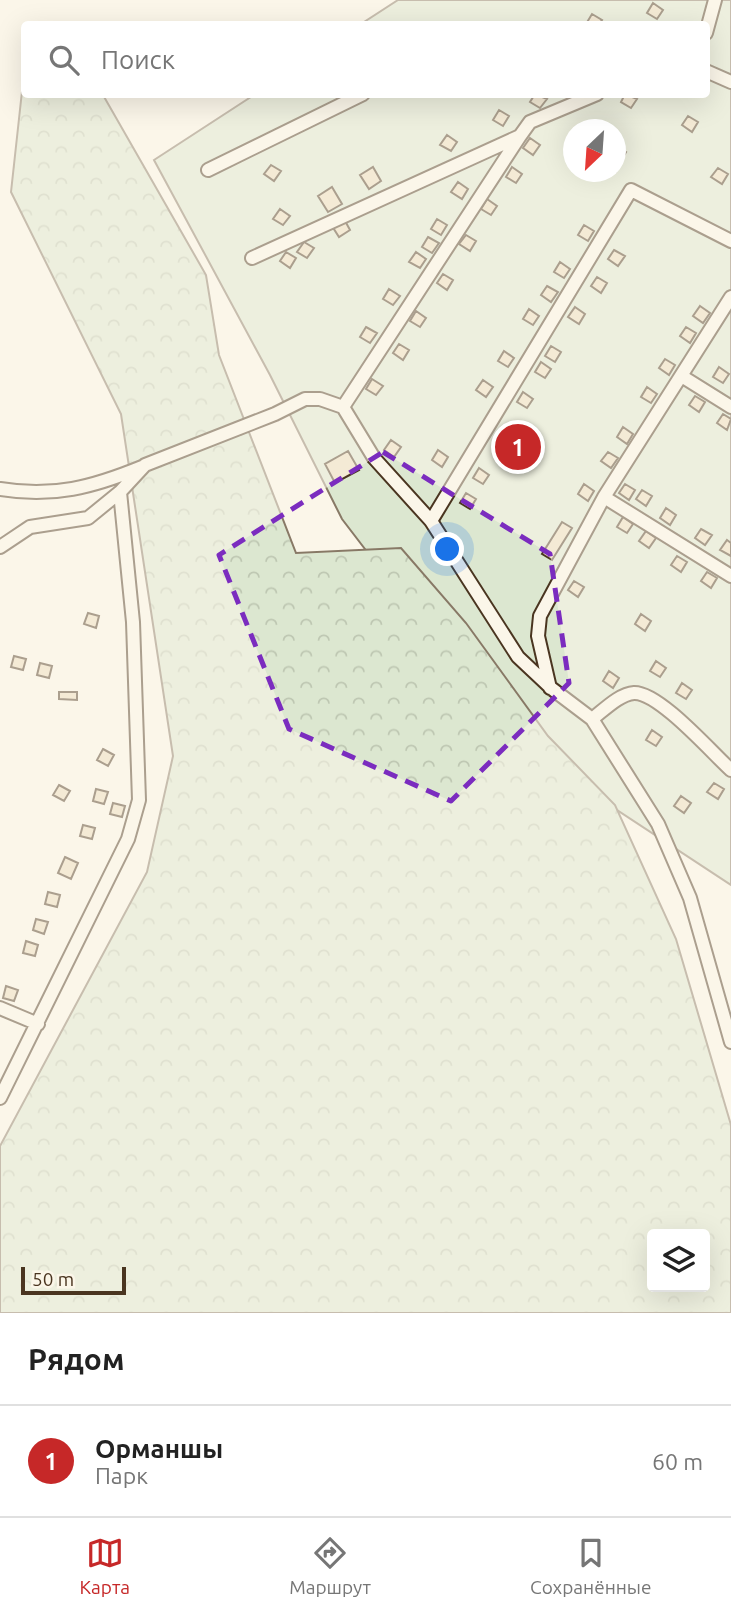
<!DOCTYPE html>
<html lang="ru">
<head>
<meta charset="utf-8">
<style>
	:root { --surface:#fff; --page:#f6f6f6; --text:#222; --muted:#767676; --line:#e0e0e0; --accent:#c62828 }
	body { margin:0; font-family:Ubuntu,sans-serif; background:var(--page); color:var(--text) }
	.controls { position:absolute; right:21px; bottom:21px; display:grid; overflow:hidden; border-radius:7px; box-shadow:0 7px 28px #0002 }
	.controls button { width:63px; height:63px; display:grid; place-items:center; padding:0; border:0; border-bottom:2px solid var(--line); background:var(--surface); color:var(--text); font:35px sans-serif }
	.compass { position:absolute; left:563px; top:119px; width:63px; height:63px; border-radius:50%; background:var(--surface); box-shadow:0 7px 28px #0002; rotate:205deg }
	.scale { position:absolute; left:21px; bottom:18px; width:105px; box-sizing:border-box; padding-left:7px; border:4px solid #4a3520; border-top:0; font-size:19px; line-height:24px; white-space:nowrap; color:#4a3520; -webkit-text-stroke:5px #fbf6e9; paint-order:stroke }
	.you { position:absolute; left:448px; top:550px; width:24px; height:24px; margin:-18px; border:5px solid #fff; border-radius:50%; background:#1a73e8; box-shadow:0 0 0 10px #1a73e833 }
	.badge { display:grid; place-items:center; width:46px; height:46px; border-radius:50%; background:var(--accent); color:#fff; font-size:23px; font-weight:700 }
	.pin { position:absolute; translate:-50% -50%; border:4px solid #fff; box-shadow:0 2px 7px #0006 }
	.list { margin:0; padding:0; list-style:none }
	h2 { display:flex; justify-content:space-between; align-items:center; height:91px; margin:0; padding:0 28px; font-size:30px }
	h2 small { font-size:23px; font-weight:400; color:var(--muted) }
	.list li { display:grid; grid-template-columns:46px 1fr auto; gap:21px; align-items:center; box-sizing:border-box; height:112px; padding:0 28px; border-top:2px solid var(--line) }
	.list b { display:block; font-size:26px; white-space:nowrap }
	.list p { margin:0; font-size:23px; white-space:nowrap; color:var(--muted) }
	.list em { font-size:23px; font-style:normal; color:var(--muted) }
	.icon { flex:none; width:38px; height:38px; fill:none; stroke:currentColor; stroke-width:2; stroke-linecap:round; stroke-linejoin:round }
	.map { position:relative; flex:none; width:731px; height:1313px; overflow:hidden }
	.search { position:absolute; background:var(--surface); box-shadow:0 7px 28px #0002; left:21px; right:21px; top:21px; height:77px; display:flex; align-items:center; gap:18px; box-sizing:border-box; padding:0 24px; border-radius:7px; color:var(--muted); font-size:26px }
	.sheet { height:203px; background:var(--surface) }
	nav { display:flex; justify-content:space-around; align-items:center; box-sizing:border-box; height:98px; border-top:2px solid var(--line); background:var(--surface); font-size:19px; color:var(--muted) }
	nav a { display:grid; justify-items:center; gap:4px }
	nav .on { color:var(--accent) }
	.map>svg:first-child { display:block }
	.green { fill:#dce7d0; stroke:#887966; stroke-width:2; fill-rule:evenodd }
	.forest { fill:url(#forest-crowns); stroke:#887966; stroke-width:2; fill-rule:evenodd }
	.building { fill:#ecdcbc; stroke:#4a3520; stroke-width:2 }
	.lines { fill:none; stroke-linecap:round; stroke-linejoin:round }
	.minor-casing { stroke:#4a3520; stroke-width:16 }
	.minor { stroke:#fbf6e9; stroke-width:12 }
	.marked { fill:none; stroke:#7b2cbf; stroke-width:5; stroke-dasharray:14 9; stroke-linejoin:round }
</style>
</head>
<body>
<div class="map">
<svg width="731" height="1313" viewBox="0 0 731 1313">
	<defs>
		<pattern id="forest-crowns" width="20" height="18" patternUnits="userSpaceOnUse" patternTransform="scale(1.75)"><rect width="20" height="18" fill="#dce7d0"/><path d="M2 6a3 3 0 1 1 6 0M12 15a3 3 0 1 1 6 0" fill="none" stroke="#bec7b2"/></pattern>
	</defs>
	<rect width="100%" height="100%" fill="#fbf6e9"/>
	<!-- green -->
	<path class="green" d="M398 0H731V885L512 741 342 519 270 375 154 160 254 95 706 94V24H361ZM574 130H616V172H574Z"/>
	<!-- forest -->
	<path class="forest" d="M24 73V94L103 95 206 275 219 355 296 553 401 548 466 623 548 736 615 805 676 939 731 1125V1313H0V1146L147 872 173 756 121 414 11 192ZM652 1234H705V1287H652Z"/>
	<!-- building -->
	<path class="building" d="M653 3 663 10 657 19 647 13Z
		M592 14 602 20 599 24H586Z
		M535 94 547 99 540 108 530 102Z
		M625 94 637 99 631 108 621 102Z
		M499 110 509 116 503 126 493 120Z
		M688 116 698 122 692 132 682 125Z
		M447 135 457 142 451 151 440 145Z
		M530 138 540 145 533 155 523 148Z
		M616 146 626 152 620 162 616 159Z
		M271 165 281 171 274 181 264 174Z
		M373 167 381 181 369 189 360 175Z
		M512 167 522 174 516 183 506 177Z
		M718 168 728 174 722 184 711 177Z
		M458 182 468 189 462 199 451 192Z
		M332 187 342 204 328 212 318 196Z
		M487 199 497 206 491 215 481 209Z
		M280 209 290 216 283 225 273 219Z
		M344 219 350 230 339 237 332 226Z
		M437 219 447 225 441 235 431 229Z
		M584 225 594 231 588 241 578 235Z
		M466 235 476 241 470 251 459 244Z
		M428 237 439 243 432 253 422 247Z
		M304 242 314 248 307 258 297 252Z
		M614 250 625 256 618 266 608 259Z
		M286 252 296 258 290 268 280 261Z
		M416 252 426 259 420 268 409 262Z
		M560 262 570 269 564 278 554 272Z
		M443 274 453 280 447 290 437 283Z
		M597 277 607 283 601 293 591 286Z
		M547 286 558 292 551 302 541 295Z
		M389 289 400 296 393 305 383 299Z
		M700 306 710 313 703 323 693 316Z
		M575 307 585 314 579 324 568 317Z
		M529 309 539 316 533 325 523 319Z
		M416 311 426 318 420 327 410 321Z
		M366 327 377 333 370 343 360 337Z
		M686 327 696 333 690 343 680 336Z
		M399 344 409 350 403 360 393 353Z
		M551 346 561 352 555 362 545 356Z
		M504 351 514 358 508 367 498 361Z
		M665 359 675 365 669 375 659 368Z
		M541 362 551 369 545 378 535 372Z
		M719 367 729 374 723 383 713 377Z
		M372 379 383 386 376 395 366 389Z
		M483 380 493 387 486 397 476 390Z
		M647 387 657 394 651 403 641 397Z
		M523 392 533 399 527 408 517 402Z
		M695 396 705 402 699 412 689 405Z
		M723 414 731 419 727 430 717 423Z
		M623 427 633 434 627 444 617 437Z
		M391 440 401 447 394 457 384 450Z
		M438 450 448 457 442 467 432 460Z
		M348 451 359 470 335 483 325 464Z
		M608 452 618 458 611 468 601 461Z
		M479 468 489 475 483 484 473 478Z
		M584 484 594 491 588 501 578 494Z
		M625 484 635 490 629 500 619 493Z
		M642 490 652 496 646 506 636 499Z
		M466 493 476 499 470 509 460 503Z
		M666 508 676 515 670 525 660 518Z
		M623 517 633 524 627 533 617 527Z
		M562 522 572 528 552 560 542 554Z
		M701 529 712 535 705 545 695 538Z
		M646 531 656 538 649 548 639 541Z
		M727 540 731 543V556L720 550Z
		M677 556 687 562 681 572 671 565Z
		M707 572 717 578 711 588 701 581Z
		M574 581 584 587 578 597 568 590Z
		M88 613 99 616 96 628 84 624Z
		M641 614 651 621 645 631 635 624Z
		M14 656 26 659 23 670 11 667Z
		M656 661 666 668 660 677 650 671Z
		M40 663 52 666 49 678 37 675Z
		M609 671 619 678 613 688 603 681Z
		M682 683 692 690 686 699 676 693Z
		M59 692H77V700L59 699Z
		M652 730 662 737 656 746 646 740Z
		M103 749 114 755 108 766 97 760Z
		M714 783 724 789 718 799 707 792Z
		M59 785 70 791 64 801 53 795Z
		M96 789 108 792 104 804 93 801Z
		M681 796 691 803 684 813 674 806Z
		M113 803 125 806 122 817 110 814Z
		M83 825 95 828 92 839 80 836Z
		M65 857 78 863 71 879 58 873Z
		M48 892 60 895 57 907 45 904Z
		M36 919 48 922 44 934 33 930Z
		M26 941 38 945 35 956 23 953Z
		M6 986 18 990 14 1001 3 998Z"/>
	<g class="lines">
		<defs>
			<path id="minor" d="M706 33 715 0
				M706 71 731 82
				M208 170 363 94
				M252 258 520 136 530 122 597 94
				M683 377 731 407
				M343 407 520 136
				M0 489C53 498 93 487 142 467
				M604 497 731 576
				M431 521 631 190 731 241
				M0 547 30 527 88 518 120 492
				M550 688 538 636 540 616 604 497 731 297
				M592 719C603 711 619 694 634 693 659 692 712 753 731 770
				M0 1008 38 1024
				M0 1098 128 839 139 800 133 622 120 492 145 465 275 414 305 399H320L343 407 374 458 431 521 518 657 551 688 592 719 658 824 690 898 731 1042"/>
		</defs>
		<!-- minor casing -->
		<use href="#minor" class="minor-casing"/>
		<!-- minor -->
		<use href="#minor" class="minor"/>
	</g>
	<!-- marked area -->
	<path d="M0 0H731V1313H0ZM383 452 550 554 569 683 451 801 289 729 219 555Z" fill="#fbf6e9" fill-opacity=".55" fill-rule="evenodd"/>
	<path class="marked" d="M383 452 550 554 569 683 451 801 289 729 219 555Z"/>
</svg>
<div class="controls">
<button><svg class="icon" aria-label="layers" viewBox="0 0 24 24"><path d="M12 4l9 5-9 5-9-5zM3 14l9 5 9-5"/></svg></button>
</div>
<svg class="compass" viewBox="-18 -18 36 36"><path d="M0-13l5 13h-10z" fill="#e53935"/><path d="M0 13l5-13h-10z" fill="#767676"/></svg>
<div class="scale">50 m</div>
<div class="you"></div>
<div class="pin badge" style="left:518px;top:447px">1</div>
<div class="search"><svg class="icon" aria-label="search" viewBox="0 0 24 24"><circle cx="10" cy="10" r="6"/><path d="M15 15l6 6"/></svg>Поиск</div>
</div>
<section class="sheet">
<h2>Рядом<small></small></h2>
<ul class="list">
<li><span class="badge">1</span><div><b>Орманшы</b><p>Парк</p></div><em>60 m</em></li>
</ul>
</section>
<nav>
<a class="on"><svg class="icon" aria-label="map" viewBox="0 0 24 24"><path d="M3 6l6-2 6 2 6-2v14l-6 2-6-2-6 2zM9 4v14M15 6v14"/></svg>Карта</a>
<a><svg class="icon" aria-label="directions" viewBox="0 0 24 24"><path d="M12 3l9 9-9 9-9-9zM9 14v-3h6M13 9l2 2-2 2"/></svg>Маршрут</a>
<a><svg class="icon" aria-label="saved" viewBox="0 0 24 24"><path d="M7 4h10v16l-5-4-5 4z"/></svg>Сохранённые</a>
</nav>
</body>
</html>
